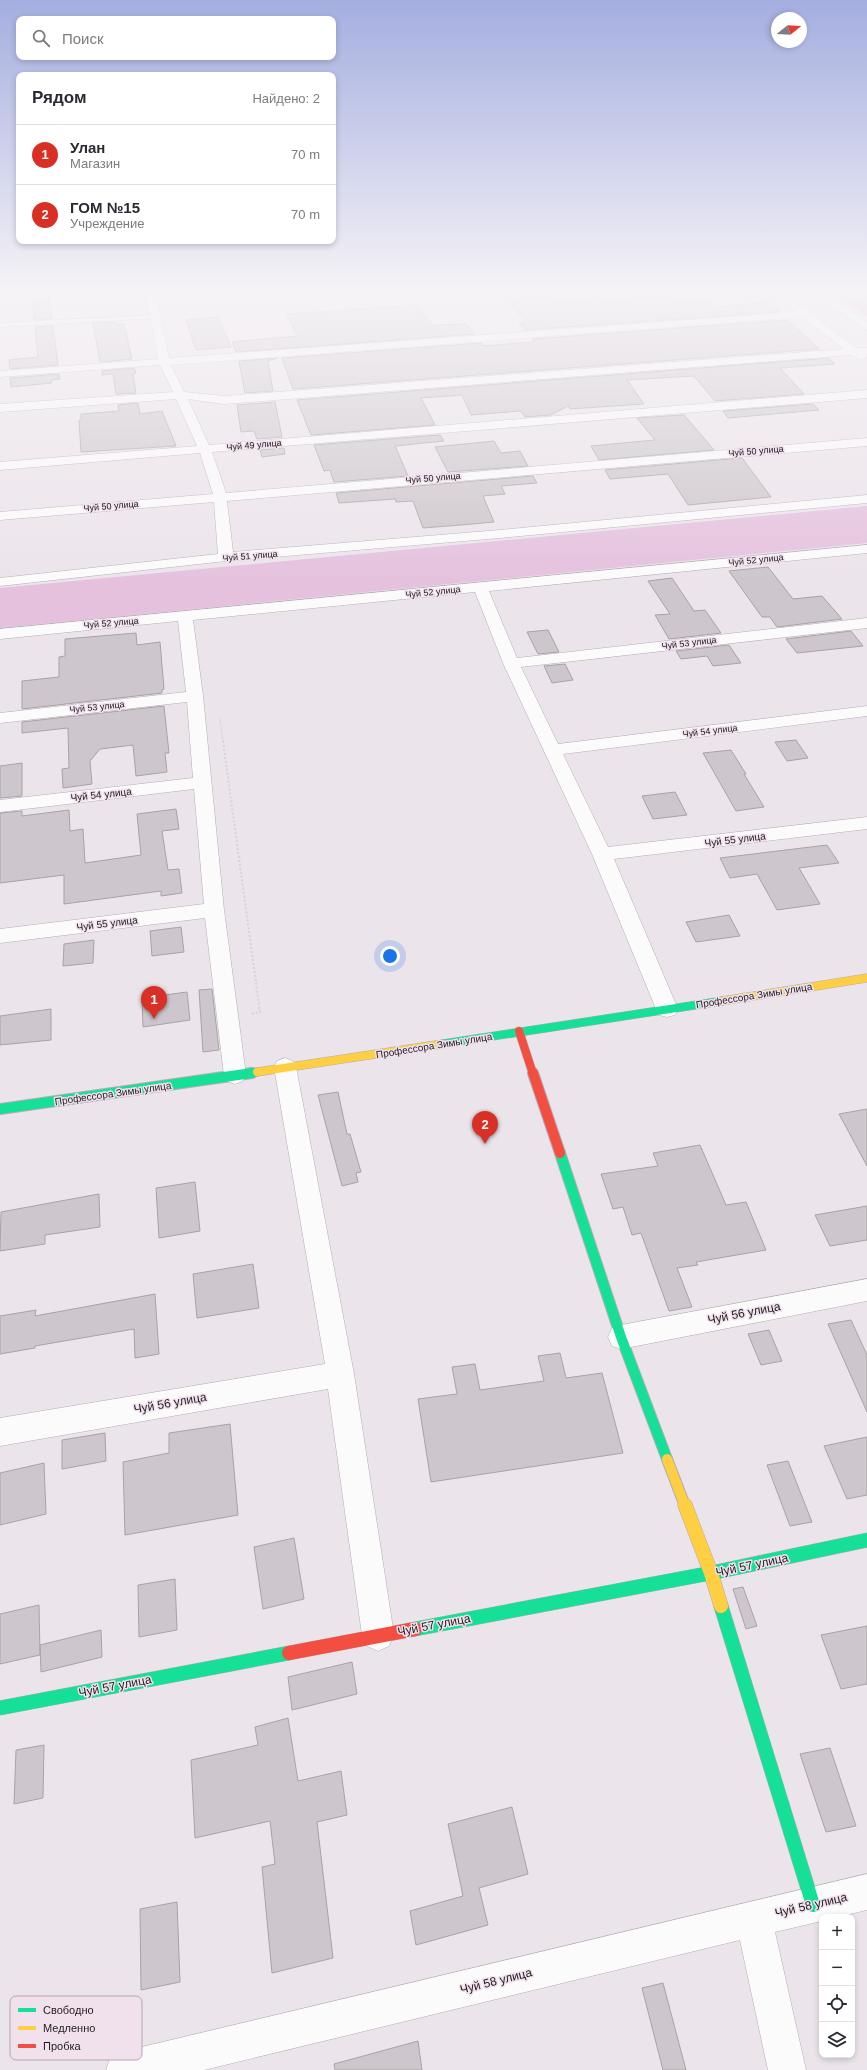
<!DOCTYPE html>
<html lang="ru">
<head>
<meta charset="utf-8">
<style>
	:root { --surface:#fff; --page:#f2f2f3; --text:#2b2b33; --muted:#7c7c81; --line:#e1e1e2; --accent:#d93025 }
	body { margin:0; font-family:Arial,sans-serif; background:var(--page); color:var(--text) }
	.controls { position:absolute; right:12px; bottom:12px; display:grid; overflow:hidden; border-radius:8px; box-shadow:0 2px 6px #0003 }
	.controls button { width:36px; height:36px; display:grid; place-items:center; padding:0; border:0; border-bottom:1px solid var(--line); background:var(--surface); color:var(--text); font:20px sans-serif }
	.compass { position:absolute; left:771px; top:12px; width:36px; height:36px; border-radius:50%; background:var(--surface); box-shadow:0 2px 6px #0003; rotate:72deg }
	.you { position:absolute; left:390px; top:956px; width:14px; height:14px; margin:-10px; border:3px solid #fff; border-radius:50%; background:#1a73e8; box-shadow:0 0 0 6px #1a73e833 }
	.badge { display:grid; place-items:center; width:26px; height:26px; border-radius:50%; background:var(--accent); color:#fff; font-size:13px; font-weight:700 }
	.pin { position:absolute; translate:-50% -33px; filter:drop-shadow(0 1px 2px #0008) }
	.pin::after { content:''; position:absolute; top:21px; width:14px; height:12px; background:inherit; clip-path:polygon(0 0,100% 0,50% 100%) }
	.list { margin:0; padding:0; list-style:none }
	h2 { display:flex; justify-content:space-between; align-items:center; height:52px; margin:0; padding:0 16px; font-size:17px }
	h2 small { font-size:13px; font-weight:400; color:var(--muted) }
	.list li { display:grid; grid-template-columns:26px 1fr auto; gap:12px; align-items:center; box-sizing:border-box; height:60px; padding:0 16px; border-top:1px solid var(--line) }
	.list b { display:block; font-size:15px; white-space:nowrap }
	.list p { margin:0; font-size:13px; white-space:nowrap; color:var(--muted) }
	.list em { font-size:13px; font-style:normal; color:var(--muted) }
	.icon { flex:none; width:22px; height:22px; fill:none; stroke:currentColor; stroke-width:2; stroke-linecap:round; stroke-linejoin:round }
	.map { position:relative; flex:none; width:867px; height:2070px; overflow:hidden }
	.search { position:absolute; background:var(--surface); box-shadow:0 2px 6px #0003; left:16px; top:16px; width:320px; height:44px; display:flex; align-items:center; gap:10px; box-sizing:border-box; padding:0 14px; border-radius:8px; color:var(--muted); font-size:15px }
	.panel { position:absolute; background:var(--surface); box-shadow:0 2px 6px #0003; left:16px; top:72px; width:320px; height:172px; border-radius:8px }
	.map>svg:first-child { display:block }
	.green { fill:#e5c1de }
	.water { fill:#dfa6d5 }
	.building { fill:#cdc6cc; stroke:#a8a3a7 }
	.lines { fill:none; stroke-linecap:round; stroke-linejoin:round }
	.lane-casing { stroke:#b3adb2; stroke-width:1 }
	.street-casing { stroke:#b3adb2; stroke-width:1 }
	.fast-far2-casing { stroke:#b3adb2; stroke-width:9 }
	.fast-far1-casing { stroke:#b3adb2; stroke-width:12 }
	.fast-casing { stroke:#b3adb2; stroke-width:15 }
	.slow-far2-casing { stroke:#b3adb2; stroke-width:9 }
	.slow-far1-casing { stroke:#b3adb2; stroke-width:12 }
	.slow-casing { stroke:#b3adb2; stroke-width:15 }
	.jam-far2-casing { stroke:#b3adb2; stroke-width:9 }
	.jam-far1-casing { stroke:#b3adb2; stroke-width:12 }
	.jam-casing { stroke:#b3adb2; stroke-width:15 }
	.path-far1 { stroke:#d6d3d5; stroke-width:1.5; stroke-dasharray:1 1; stroke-linecap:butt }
	.path { stroke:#d6d3d5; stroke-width:2; stroke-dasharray:2 2; stroke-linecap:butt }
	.lane { fill:#fcfbfc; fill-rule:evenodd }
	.street { fill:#fcfbfc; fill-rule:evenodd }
	.fast-far2 { stroke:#16e098; stroke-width:8 }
	.fast-far1 { stroke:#16e098; stroke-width:10 }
	.fast { stroke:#16e098; stroke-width:14 }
	.slow-far2 { stroke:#ffcf43; stroke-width:8 }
	.slow-far1 { stroke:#ffcf43; stroke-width:10 }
	.slow { stroke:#ffcf43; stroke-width:14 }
	.jam-far2 { stroke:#f24e42; stroke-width:8 }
	.jam-far1 { stroke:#f24e42; stroke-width:10 }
	.jam { stroke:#f24e42; stroke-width:14 }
	.labels { text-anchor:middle; stroke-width:3; stroke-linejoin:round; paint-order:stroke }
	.far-street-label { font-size:9px; fill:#211c20; stroke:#f0e1ed }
	.street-label { font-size:10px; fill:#211c20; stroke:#f0e1ed }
	.near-street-label { font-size:12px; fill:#211c20; stroke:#f0e1ed }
	.key { fill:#f0e1ed; stroke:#b2a6b0; stroke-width:1 }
	.key-label { font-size:11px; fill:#211c20 }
</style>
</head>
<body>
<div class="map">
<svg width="867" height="2070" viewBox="0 0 867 2070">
	<rect width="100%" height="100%" fill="#ece4eb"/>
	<!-- green -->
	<path class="green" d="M867 506V543L0 628V588Z"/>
	<!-- water -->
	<path class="water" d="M832 292H852L867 303V316Z"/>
	<!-- building -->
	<path class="building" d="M590 293 593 296 630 293 635 298 669 295 676 302 706 299 715 307 769 302 779 312 525 330 519 323 526 322 506 299Z
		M48 294 52 319 34 320 32 296Z
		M417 305 432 325 466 324 474 334 236 352 232 342 297 336 287 314Z
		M218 317 231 347 196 350 186 320Z
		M787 320 819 349 293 389 282 358 481 343 483 346 534 342 532 339Z
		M115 322V324H124L132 359 100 362 93 323Z
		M53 326 58 365 10 369 9 360 38 357 35 327Z
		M278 358 268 361 273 391 245 393 239 361Z
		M829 358 835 364 780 368 804 394 715 401 694 376 627 380 644 404 570 409 568 406 551 415 525 417 521 411 471 415 462 395 421 398 435 425 311 435 297 400Z
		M134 368 136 373 133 374 136 393 116 394 113 374 102 375V371Z
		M59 374 60 379 51 380 52 383 11 387 10 378Z
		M275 402 282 437 257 439 254 431 241 432 237 405Z
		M138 403 140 414 162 411 176 446 81 452 79 420H81V414L119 411 118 405Z
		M813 404 819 410 728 418 723 411Z
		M684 415 714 450 599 460 591 446 655 440 637 418Z
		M440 435 444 441 395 446 408 476 334 482 330 470 324 471 314 445Z
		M494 441 501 453 520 451 528 466 448 472 435 447Z
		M284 448 285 454 262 457 260 450Z
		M742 458 771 497 688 505 668 474 610 479 605 470Z
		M533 476 537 483 501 486 505 494 483 496 494 522 473 524 423 528 413 501 396 502 395 499 339 503 336 493Z
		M768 567 793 599 822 596 842 619 777 627 770 617H762L729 571Z
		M672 578 694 611 705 610 721 633 669 639 655 615 670 614 648 581Z
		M548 630 559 652 538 654 527 632Z
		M851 631 863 646 797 653 786 639Z
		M136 633 137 645 160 642 164 689 162 690V693L22 709V681L59 677V657L65 656V639Z
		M729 645 741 663 713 666 707 656 681 659 676 651Z
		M565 664 573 680 552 683 544 666Z
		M164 706 169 753H165L167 772 136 776 133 745 100 749 90 761 92 784 63 788 62 769 69 768 68 728 22 733V722Z
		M796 740 808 758 787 761 775 742Z
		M731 750 746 774H744L764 807 736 811 703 753Z
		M22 763V796L0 798V766Z
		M675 792 687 815 653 819 642 796Z
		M176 809 179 829 162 831 168 870 179 869 182 893 161 896V891L64 904V875L0 883V813L22 811V816L69 810 70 831 83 829 85 863 141 855 137 814Z
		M827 845 839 863 799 868 820 904 777 910 757 874 730 878 720 858Z
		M729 915 740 936 696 942 686 922Z
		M181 927 184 952 152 956 150 931Z
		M94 940 93 963 63 966 64 944Z
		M212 989 219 1050 203 1052 199 990Z
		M187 992 190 1020 143 1027 142 998Z
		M51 1009V1040L0 1045V1016Z
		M338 1092 347 1134H350L361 1172 356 1173 358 1182 342 1186 318 1095Z
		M867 1109V1166L839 1114Z
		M700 1145 726 1205 746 1202 766 1250 696 1262 698 1265 677 1268 692 1307 669 1311 641 1233 632 1235 623 1207 613 1209 601 1174 658 1166 653 1153Z
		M195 1182 200 1231 159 1238 156 1188Z
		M99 1194 100 1227 45 1235V1244L0 1251 1 1212Z
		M867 1206V1240L830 1246 815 1215Z
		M253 1264 259 1308 197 1318 193 1274Z
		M155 1294 159 1354 135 1358 134 1329 35 1346V1348L0 1354V1316L36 1310 35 1316Z
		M851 1320 867 1355V1412L828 1324Z
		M769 1330 782 1361 761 1365 748 1334Z
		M560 1353 566 1378 602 1373 623 1453 431 1482 418 1399 457 1394 452 1367 475 1364 480 1390 544 1381 538 1356Z
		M230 1424 238 1515 125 1535 123 1462 169 1453V1433Z
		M105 1433 106 1461 62 1469V1440Z
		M867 1437V1495L847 1499 824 1446Z
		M788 1461 812 1522 790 1526 767 1465Z
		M44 1463 46 1514 0 1525V1473Z
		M294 1538 304 1599 263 1609 254 1547Z
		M175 1579 177 1630 139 1637 138 1585Z
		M743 1587 757 1626 746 1629 733 1589Z
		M39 1605 40 1655 0 1664V1614Z
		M867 1626V1684L841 1689 821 1635Z
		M101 1630 102 1657 41 1672 40 1645Z
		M352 1662 357 1694 292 1710 288 1677Z
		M288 1718 298 1781 341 1771 347 1815 317 1822 333 1958 272 1973 262 1867 275 1864 270 1821 195 1838 191 1760 258 1745 255 1727Z
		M44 1745 43 1798 14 1804 16 1750Z
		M830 1748 856 1826 826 1832 800 1754Z
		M512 1807 528 1874 479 1888 488 1925 416 1945 410 1911 463 1896 448 1824Z
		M177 1902 180 1982 141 1990 140 1909Z
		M663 1983 686 2070H663L642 1988Z
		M418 2041 422 2070H335L334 2064Z"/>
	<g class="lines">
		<defs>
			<path id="lane" d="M156 315 158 318 0 327V323Z"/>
			<path id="street" d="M146 292H156L157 298 238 292H370L365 295 251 297 158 304 169 358 795 312 771 292H782L857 348H867V354L865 355 867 357 861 360 852 355 224 404 188 399 209 445 867 390V398L212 452 226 493 867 438V446L227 501 233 552 500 530 867 495V503L500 538 226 561 0 586V578L218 554 214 502 0 520V512L213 494 200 453 0 470V462L197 446 176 399 0 412V404L173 392 160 365 0 377V371L158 359ZM802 317 844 349 224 396 184 392 171 365Z
				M812 292H824L867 322V330Z
				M867 545V553L489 591 517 658 867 618V628L521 667 558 744 867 706V716L563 754 608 847 867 817V829L614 859 678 1009 675 1015 667 1017 659 1015 656 1009 592 854 503 663 475 592 193 620 203 696 224 910 246 1075 243 1081 235 1084 227 1081 224 1075 205 918 0 943V929L204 904 194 789 0 812V800L193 778 187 702 0 723V713L186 692 178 621 0 639V629Z
				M285 1058 293 1061 296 1067 354 1374 394 1635 389 1646 378 1651 367 1646 362 1635 328 1389 0 1446V1418L325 1364 274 1067 277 1061Z
				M867 1279V1301L621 1349 612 1346 608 1337 612 1328 621 1325Z
				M867 1874V1910L837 1917H822V1921L775 1932 806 2070H768L740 1940 204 2070H106L111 2056 125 2051Z"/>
			<path id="fast-far2" d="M442 1044 722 1001
				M245 1074 257 1072"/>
			<path id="fast-far1" d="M0 1109 252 1073
				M560 1153 621 1337 667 1459"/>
			<path id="fast" d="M721 1606 813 1905
				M415 1629 711 1573 867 1540
				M0 1708 289 1653"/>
			<path id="slow-far2" d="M722 1001 867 978
				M257 1072 442 1044"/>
			<path id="slow-far1" d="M667 1459 685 1506"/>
			<path id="slow" d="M685 1505 711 1573 721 1606"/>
			<path id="jam-far2" d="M519 1031 533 1074"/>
			<path id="jam-far1" d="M533 1073 560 1153"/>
			<path id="jam" d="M289 1653 415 1629"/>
		</defs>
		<!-- lane casing -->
		<use href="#lane" class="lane-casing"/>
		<!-- street casing -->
		<use href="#street" class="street-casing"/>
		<!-- fast-far2 casing -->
		<use href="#fast-far2" class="fast-far2-casing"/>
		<!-- fast-far1 casing -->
		<use href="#fast-far1" class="fast-far1-casing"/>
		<!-- fast casing -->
		<use href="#fast" class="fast-casing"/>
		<!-- slow-far2 casing -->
		<use href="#slow-far2" class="slow-far2-casing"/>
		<!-- slow-far1 casing -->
		<use href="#slow-far1" class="slow-far1-casing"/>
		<!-- slow casing -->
		<use href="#slow" class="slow-casing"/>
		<!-- jam-far2 casing -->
		<use href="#jam-far2" class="jam-far2-casing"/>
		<!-- jam-far1 casing -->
		<use href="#jam-far1" class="jam-far1-casing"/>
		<!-- jam casing -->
		<use href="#jam" class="jam-casing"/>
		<!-- path-far1 -->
		<path class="path-far1" d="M220 718 223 742"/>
		<!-- path -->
		<path class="path" d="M223 741 260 1012 251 1014"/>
		<!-- lane -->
		<use href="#lane" class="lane"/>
		<!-- street -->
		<use href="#street" class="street"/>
		<!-- fast-far2 -->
		<use href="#fast-far2" class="fast-far2"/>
		<!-- fast-far1 -->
		<use href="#fast-far1" class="fast-far1"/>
		<!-- fast -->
		<use href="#fast" class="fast"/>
		<!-- slow-far2 -->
		<use href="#slow-far2" class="slow-far2"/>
		<!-- slow-far1 -->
		<use href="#slow-far1" class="slow-far1"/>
		<!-- slow -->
		<use href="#slow" class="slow"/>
		<!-- jam-far2 -->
		<use href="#jam-far2" class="jam-far2"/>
		<!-- jam-far1 -->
		<use href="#jam-far1" class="jam-far1"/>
		<!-- jam -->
		<use href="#jam" class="jam"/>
	</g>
	<!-- sky -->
	<linearGradient id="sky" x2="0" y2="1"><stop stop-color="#a4aee0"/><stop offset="0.5" stop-color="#f6f3f6"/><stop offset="1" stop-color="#f6f3f6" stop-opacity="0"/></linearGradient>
	<rect width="867" height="582" fill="url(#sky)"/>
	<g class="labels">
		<!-- far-street labels -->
		<g class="far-street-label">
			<text transform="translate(254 445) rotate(-5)" y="3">Чуй 49 улица</text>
			<text transform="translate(756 451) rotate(-5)" y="3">Чуй 50 улица</text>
			<text transform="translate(433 478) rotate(-5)" y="3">Чуй 50 улица</text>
			<text transform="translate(111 506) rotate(-5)" y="3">Чуй 50 улица</text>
			<text transform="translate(250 556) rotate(-5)" y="3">Чуй 51 улица</text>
			<text transform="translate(756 560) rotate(-6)" y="3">Чуй 52 улица</text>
			<text transform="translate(433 592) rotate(-6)" y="3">Чуй 52 улица</text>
			<text transform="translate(111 623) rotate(-5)" y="3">Чуй 52 улица</text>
			<text transform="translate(689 643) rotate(-7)" y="3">Чуй 53 улица</text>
			<text transform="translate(97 707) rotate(-6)" y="3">Чуй 53 улица</text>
			<text transform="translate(710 731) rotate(-7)" y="3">Чуй 54 улица</text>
		</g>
		<!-- street labels -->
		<g class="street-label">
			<text transform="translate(101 794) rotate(-6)" y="4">Чуй 54 улица</text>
			<text transform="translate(735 839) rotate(-7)" y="4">Чуй 55 улица</text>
			<text transform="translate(107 923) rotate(-7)" y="4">Чуй 55 улица</text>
			<text transform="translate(754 995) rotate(-9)" y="4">Профессора Зимы улица</text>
			<text transform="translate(434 1045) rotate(-9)" y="4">Профессора Зимы улица</text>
			<text transform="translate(113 1093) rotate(-8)" y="4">Профессора Зимы улица</text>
		</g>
		<!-- near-street labels -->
		<g class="near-street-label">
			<text transform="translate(744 1313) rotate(-11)" y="4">Чуй 56 улица</text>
			<text transform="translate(170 1403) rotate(-10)" y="4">Чуй 56 улица</text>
			<text transform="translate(752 1565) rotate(-12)" y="4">Чуй 57 улица</text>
			<text transform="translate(434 1625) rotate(-11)" y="4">Чуй 57 улица</text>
			<text transform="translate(115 1686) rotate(-11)" y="4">Чуй 57 улица</text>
			<text transform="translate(811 1905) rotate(-13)" y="4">Чуй 58 улица</text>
			<text transform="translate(496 1981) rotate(-14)" y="4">Чуй 58 улица</text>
		</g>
	</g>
	<!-- legend -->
	<rect x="10" y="1996" width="132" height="64" rx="6" class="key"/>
	<rect x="18" y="2008" width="18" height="4" fill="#16e098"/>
	<rect x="18" y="2026" width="18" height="4" fill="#ffcf43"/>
	<rect x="18" y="2044" width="18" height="4" fill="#f24e42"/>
	<g class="key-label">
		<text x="43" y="2014">Свободно</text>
		<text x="43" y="2032">Медленно</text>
		<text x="43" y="2050">Пробка</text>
	</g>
</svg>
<div class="controls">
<button>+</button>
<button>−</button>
<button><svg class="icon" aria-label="locate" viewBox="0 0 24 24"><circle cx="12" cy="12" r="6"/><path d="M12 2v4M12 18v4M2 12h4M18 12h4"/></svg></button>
<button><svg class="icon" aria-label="layers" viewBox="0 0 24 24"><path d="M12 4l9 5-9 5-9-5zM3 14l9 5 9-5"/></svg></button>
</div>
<svg class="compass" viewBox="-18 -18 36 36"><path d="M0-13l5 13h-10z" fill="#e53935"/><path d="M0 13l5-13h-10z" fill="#7c7c81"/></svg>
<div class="you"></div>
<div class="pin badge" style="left:154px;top:1019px">1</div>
<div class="pin badge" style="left:485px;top:1144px">2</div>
<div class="search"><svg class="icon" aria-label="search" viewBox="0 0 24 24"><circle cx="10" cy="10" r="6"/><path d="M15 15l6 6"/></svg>Поиск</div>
<section class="panel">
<h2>Рядом<small>Найдено: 2</small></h2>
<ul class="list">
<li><span class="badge">1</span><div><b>Улан</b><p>Магазин</p></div><em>70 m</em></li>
<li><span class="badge">2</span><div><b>ГОМ №15</b><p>Учреждение</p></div><em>70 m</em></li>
</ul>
</section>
</div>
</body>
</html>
